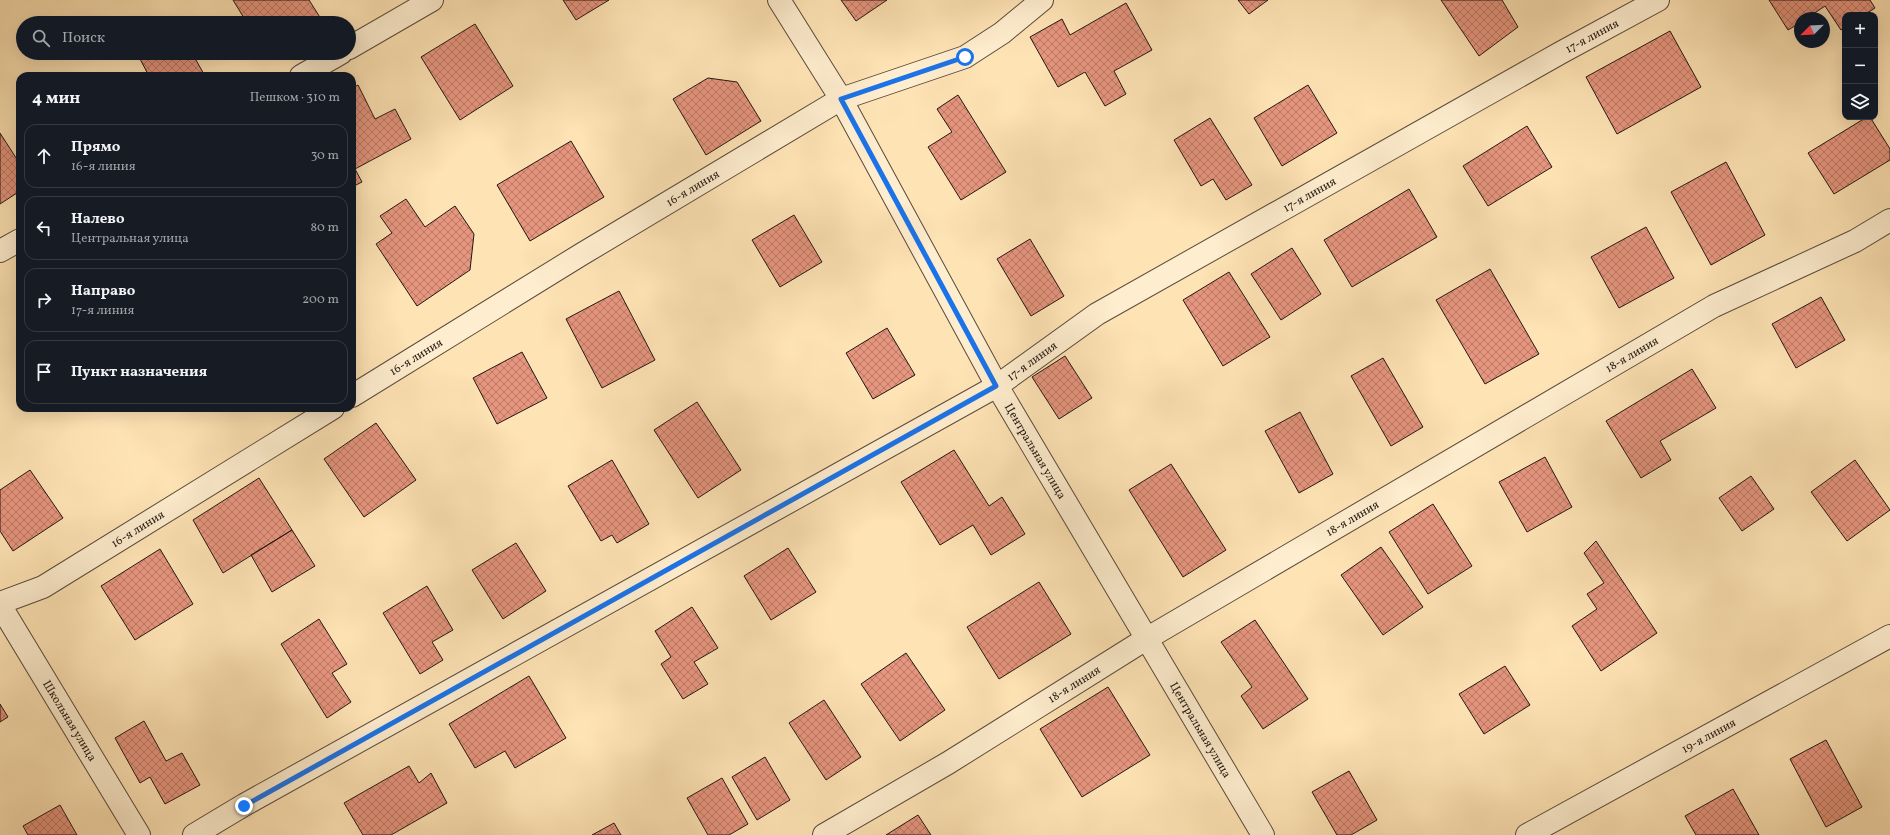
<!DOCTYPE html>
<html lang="ru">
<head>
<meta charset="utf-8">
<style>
	:root { --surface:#171b24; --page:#20242c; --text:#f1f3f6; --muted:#9ea1a6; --line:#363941 }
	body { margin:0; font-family:Vollkorn,serif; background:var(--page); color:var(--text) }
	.controls { position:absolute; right:12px; top:12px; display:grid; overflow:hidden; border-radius:8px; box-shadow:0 4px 16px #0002 }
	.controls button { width:36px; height:36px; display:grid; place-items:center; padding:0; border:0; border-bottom:1px solid var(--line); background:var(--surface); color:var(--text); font:20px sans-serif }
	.compass { position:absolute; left:1794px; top:12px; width:36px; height:36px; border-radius:50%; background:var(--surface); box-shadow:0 4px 16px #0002; rotate:246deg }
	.stop { position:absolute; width:12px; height:12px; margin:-9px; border:3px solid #1a73e8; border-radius:50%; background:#fff }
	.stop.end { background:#1a73e8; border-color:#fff; box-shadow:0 1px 4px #0008 }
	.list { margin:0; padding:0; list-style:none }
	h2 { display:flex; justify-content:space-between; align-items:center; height:52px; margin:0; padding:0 16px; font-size:17px }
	h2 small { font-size:13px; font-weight:400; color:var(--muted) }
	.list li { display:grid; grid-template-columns:26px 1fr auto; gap:12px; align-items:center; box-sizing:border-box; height:64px; margin:0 8px 8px; padding:0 8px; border:1px solid var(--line); border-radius:12px }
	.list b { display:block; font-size:15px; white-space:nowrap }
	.list p { margin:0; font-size:13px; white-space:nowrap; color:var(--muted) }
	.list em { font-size:13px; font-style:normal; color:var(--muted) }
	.icon { flex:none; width:22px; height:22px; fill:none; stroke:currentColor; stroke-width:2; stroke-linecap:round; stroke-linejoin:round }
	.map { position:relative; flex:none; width:1890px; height:835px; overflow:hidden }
	.search { position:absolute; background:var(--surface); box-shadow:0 4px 16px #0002; left:16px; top:16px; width:340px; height:44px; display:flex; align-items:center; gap:10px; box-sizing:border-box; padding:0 14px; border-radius:22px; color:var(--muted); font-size:15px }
	.panel { position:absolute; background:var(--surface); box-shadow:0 4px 16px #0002; left:16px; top:72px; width:340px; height:340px; border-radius:12px }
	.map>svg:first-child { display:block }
	.building { fill:url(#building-cross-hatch); stroke:#231713 }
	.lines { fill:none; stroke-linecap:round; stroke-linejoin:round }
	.minor-casing { stroke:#5a4a3b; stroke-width:24 }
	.minor { stroke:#feedce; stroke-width:22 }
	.route { stroke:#1a73e8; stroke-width:5 }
	.labels { text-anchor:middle; stroke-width:4; stroke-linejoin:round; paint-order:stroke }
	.street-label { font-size:12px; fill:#231713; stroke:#feedce }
</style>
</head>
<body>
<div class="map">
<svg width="1890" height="835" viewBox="0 0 1890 835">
	<defs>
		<pattern id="building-cross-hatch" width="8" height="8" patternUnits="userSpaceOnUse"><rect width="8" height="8" fill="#e6957e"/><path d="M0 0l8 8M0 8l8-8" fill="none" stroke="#ba7966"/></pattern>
	</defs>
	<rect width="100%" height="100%" fill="#fee3b4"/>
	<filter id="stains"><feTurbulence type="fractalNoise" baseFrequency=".005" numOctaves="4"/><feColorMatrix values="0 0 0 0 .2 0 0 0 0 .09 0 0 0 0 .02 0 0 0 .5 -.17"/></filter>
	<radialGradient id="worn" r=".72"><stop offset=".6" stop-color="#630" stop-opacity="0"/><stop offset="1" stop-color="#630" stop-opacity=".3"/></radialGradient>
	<!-- building -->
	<path class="building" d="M233 0H309L321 19 314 23H247Z
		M563 0H609L576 20Z
		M841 0H887L856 21Z
		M1238 0H1268L1249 14Z
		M1441 0H1502L1518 27 1479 56Z
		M1769 0H1870L1875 8 1864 15H1845V27L1841 30 1825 6 1807 18H1800V23L1788 30Z
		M1126 3 1152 50 1114 71 1126 94 1105 106 1085 72 1058 87 1030 37 1062 19 1070 35Z
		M475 24 513 86 460 120 421 57Z
		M1670 31 1701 87 1617 134 1586 77Z
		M147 53H192L205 76H149L139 57Z
		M708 78 737 82 761 121 706 155 673 99Z
		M358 85 375 119 395 109 411 139 355 169 362 182 352 187V88Z
		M1308 85 1337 133 1282 166 1254 118Z
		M958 95 1006 172 961 200 928 147 952 132 937 109Z
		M1867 117H1870L1890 149V160L1834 194 1808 153Z
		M1210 118 1252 185 1226 200 1213 179 1201 186 1174 140Z
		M1527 126 1552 167 1488 206 1463 166Z
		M0 133 20 164V191L0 204Z
		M571 141 604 197 530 241 497 185Z
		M1726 162 1765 235 1711 265 1671 192Z
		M1409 189 1437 237 1352 287 1324 240Z
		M406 199 425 227 455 206 474 234 470 270 417 306 376 244 392 233 380 216Z
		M794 215 822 262 780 287 752 240Z
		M1646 227 1674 278 1619 308 1591 257Z
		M1030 239 1064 296 1031 316 997 259Z
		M1292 248 1321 294 1281 320 1251 274Z
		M1490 269 1539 354 1485 384 1436 300Z
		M1229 272 1270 337 1223 366 1183 300Z
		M619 291 655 360 602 388 566 319Z
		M1821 297 1845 340 1796 368 1772 324Z
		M887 328 915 375 873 399 846 353Z
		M522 352 547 398 497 424 473 378Z
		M1065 356 1092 398 1059 419 1032 377Z
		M1383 358 1423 427 1391 446 1351 376Z
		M1692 369 1716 408 1660 441 1671 460 1641 478 1606 421Z
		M697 402 741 470 698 498 654 430Z
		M1300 412 1333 474 1299 493 1265 431Z
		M376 423 416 480 364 517 324 459Z
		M954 450 989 506 1002 497 1025 534 991 555 973 525 940 545 901 482Z
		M1545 457 1572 507 1527 532 1499 482Z
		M612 460 649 524 617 543 612 535 601 541 568 486Z
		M1855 460 1890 510 1847 541 1811 492Z
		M1171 464 1226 550 1183 577 1129 490Z
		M30 470 63 518 13 551 0 531V490Z
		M1751 476 1774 509 1742 531 1719 498Z
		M259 478 292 530 223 573 193 520Z
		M1433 504 1472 566 1428 594 1389 532Z
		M292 530 315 566 272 592 251 555Z
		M1596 541 1657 633 1601 671 1572 626 1597 609 1587 594 1604 583 1584 553Z
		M516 543 546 591 503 619 472 570Z
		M1381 547 1423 607 1383 635 1341 575Z
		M788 548 816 592 771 620 744 576Z
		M160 549 193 604 135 640 101 586Z
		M1039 582 1071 634 999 679 967 627Z
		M427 586 453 630 432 642 443 660 420 674 383 613Z
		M692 607 718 648 694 662 708 684 683 699 661 664 671 657 655 631Z
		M319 619 347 664 332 673 351 702 327 718 281 644Z
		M1255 620 1308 699 1263 729 1241 696 1252 687 1221 642Z
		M906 653 945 710 900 741 861 684Z
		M1505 666 1530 705 1484 734 1459 694Z
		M529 676 566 738 515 768 505 751 475 768 449 724Z
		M1108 687 1150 755 1082 797 1040 729Z
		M824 700 861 757 826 780 789 723Z
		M0 704 8 717 0 722Z
		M144 721 166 761 182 753 200 785 165 804 150 777 140 783 115 738Z
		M1826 740 1862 807 1826 827 1790 759Z
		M765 757 790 800 757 820 732 777Z
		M409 766 419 783 431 773 447 803 391 835H363L344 803Z
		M1349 771 1377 820 1351 835H1337L1312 792Z
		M722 778 748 824 729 835H708L687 798Z
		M1733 789 1759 835H1696L1685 816Z
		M60 805 77 835H28L23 826Z
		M918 815 931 835H886Z
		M614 823 621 835H592Z"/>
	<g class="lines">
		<defs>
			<g id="minor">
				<path id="s1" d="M779 0 841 99 997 386 1263 835"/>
				<path d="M349 48 432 0"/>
				<path d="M301 76 341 53"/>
				<path d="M0 251 20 240"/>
				<path id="s2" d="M352 396 582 254 841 99 965 57 1002 33 1042 0"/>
				<path id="s3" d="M0 603 43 587 333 408"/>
				<path id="s4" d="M0 605 139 835"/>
				<path id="s5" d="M194 835 244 805 997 386 1097 314 1562 52 1658 0"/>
				<path id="s6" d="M824 835 948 763 1146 639 1714 306 1855 241 1890 220"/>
				<path id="s7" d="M1527 835 1890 636"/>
			</g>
		</defs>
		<!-- minor casing -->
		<use href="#minor" class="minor-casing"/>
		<!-- minor -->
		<use href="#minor" class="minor"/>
	</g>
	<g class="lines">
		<!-- route -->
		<path class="route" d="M244 806 996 386 841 99 965 57"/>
	</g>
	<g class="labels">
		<!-- street labels -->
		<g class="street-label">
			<text dy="4" stroke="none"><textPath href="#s5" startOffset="1611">17-я линия</textPath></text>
			<text dy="4" stroke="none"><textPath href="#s2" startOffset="399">16-я линия</textPath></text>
			<text dy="4" stroke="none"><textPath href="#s5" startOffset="1287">17-я линия</textPath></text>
			<text dy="4" stroke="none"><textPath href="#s6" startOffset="940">18-я линия</textPath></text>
			<text dy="4" stroke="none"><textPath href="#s2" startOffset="75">16-я линия</textPath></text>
			<text dy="4" stroke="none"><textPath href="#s5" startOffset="963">17-я линия</textPath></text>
			<text dy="4" stroke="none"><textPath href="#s1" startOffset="519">Центральная улица</textPath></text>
			<text dy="4" stroke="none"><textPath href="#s6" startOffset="616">18-я линия</textPath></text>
			<text dy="4" stroke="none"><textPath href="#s3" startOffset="157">16-я линия</textPath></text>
			<text dy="4" stroke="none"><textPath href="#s6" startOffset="292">18-я линия</textPath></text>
			<text dy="4" stroke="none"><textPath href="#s4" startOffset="135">Школьная улица</textPath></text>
			<text dy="4" stroke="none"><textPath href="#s1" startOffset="843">Центральная улица</textPath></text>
			<text dy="4" stroke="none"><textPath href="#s7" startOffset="207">19-я линия</textPath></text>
		</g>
	</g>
	<rect width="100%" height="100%" filter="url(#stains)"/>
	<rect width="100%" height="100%" fill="url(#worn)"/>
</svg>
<div class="controls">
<button>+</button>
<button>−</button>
<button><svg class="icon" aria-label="layers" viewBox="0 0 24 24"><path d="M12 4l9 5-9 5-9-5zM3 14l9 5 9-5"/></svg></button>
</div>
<svg class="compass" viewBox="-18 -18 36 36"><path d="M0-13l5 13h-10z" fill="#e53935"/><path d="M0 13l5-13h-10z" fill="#9ea1a6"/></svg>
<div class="stop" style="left:965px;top:57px"></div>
<div class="stop end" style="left:244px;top:806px"></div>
<div class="search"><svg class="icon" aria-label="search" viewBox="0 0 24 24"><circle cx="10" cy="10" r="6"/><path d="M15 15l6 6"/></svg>Поиск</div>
<section class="panel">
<h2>4 мин<small>Пешком · 310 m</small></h2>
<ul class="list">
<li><svg class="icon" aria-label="ahead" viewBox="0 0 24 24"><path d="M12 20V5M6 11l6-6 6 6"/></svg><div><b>Прямо</b><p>16-я линия</p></div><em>30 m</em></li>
<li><svg class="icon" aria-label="left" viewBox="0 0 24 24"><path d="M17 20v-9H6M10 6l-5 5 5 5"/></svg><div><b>Налево</b><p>Центральная улица</p></div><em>80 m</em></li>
<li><svg class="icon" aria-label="right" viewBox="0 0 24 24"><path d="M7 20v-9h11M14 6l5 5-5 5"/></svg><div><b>Направо</b><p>17-я линия</p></div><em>200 m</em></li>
<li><svg class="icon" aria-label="arrive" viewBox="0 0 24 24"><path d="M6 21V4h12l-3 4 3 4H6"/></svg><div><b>Пункт назначения</b></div></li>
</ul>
</section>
</div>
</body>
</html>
